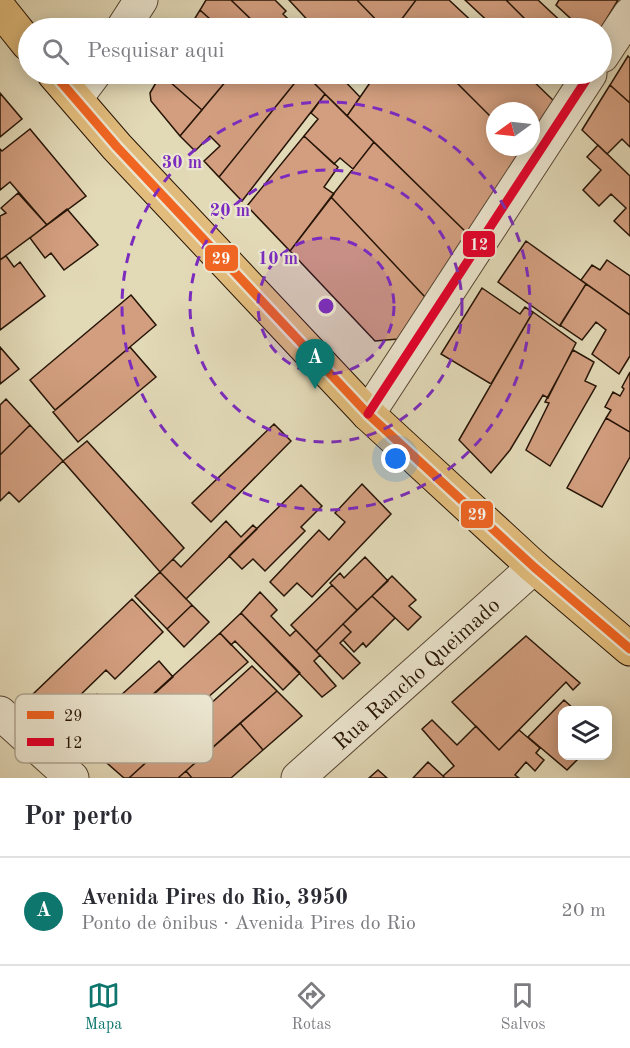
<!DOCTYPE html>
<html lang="pt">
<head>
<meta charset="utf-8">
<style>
	:root { --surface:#fff; --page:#f2f2f3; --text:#2b2b33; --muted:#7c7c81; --line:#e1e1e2; --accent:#0f766e }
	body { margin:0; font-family:"Old Standard TT",serif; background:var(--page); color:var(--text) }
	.controls { position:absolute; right:18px; bottom:18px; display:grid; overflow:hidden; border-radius:12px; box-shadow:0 3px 15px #0003 }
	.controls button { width:54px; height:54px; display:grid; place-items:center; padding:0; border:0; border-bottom:2px solid var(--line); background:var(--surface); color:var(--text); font:30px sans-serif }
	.compass { position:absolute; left:486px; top:102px; width:54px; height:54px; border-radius:50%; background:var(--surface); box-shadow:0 3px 15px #0003; rotate:255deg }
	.you { position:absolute; left:396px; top:459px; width:21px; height:21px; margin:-15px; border:4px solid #fff; border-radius:50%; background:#1a73e8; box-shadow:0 0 0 9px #1a73e833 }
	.badge { display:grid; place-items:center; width:39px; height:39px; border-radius:50%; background:var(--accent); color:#fff; font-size:20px; font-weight:700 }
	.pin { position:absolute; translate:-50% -50px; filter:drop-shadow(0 2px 3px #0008) }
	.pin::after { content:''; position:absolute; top:32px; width:21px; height:18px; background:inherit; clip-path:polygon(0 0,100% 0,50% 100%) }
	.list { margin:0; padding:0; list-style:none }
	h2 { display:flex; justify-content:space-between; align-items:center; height:78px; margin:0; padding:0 24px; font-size:26px }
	h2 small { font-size:20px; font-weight:400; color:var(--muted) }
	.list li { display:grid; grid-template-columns:39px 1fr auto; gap:18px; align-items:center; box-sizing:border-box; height:108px; padding:0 24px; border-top:2px solid var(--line) }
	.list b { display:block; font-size:22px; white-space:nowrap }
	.list p { margin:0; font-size:20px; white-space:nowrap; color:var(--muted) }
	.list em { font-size:20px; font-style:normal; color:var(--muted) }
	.icon { flex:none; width:33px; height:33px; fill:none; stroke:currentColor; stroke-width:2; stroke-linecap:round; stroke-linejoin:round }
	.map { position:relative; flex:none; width:630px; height:778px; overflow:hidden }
	.search { position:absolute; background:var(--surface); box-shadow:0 3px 15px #0003; left:18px; right:18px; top:18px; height:66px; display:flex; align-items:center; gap:15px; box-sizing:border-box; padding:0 21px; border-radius:33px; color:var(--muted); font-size:22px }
	.sheet { height:186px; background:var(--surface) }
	nav { display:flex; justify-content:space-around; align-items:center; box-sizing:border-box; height:84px; border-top:2px solid var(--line); background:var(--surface); font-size:16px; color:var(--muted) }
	nav a { display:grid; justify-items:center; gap:3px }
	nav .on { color:var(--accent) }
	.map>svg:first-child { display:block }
	.building { fill:#d29e7f; stroke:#261406; stroke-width:1.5 }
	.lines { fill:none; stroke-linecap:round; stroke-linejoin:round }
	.minor-casing { stroke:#554532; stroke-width:35 }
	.major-casing { stroke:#261406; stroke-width:35 }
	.minor { stroke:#ece6d0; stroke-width:33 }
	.major { stroke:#e1bc7c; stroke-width:33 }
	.bus-1-casing { stroke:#ece6d0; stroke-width:14 }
	.bus-2-casing { stroke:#ece6d0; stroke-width:14 }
	.bus-1 { stroke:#f26522; stroke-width:9 }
	.bus-2 { stroke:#e4002b; stroke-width:9 }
	.ring { fill:none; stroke:#7b2cbf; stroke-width:3; stroke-dasharray:10 8 }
	.labels { text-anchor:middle; stroke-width:4.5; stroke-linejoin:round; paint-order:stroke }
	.street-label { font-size:22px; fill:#261406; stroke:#ece6d0 }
	.key { fill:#ece6d0; stroke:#b1a793; stroke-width:1.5 }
	.key-label { font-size:16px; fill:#261406 }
	.centre { fill:#7b2cbf; stroke:#ece6d0; stroke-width:3 }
	.ring-label { font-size:18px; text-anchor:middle; font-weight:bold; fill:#7b2cbf; stroke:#ece6d0; stroke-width:4.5; stroke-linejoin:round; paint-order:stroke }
	.line-badge { stroke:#ece6d0; stroke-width:2 }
	.badge-label { font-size:16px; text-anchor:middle; font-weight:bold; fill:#fff }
</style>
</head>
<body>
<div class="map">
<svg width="630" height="778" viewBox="0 0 630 778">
	<rect width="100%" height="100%" fill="#e2d9b7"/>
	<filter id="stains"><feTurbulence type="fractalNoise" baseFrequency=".00333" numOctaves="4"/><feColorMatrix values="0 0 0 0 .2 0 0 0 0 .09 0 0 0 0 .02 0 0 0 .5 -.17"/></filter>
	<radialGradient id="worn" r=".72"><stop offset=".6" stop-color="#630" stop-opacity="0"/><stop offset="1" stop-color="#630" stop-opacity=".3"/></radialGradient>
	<!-- building -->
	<path class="building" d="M206 0H231L260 28H220L200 10Z
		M231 0H275L286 11 283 14 297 28H260Z
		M289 0H357L384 28H315Z
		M357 0H416L395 28H384Z
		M416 0H449L479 28H403L398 24Z
		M465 0H506L534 28H495Z
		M506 0H538L568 28H534Z
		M559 0H618L601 28H581L556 5Z
		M200 10 220 28H189Z
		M628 56 630 58V103L610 85Z
		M161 74H232L202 110Z
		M161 74 202 110 180 136 151 101 150 93Z
		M232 74H302L219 177 204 161 220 146 210 136 195 151 180 136Z
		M302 74H305L325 94 242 201 219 177Z
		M305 74H338L360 97 347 116Z
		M376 74H448L495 121V147H521L525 151 469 235 347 116Z
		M448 74H526L555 102 531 141V111H495V121Z
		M610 85 630 103V147L622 139 607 154 582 130Z
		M0 93 22 119 0 137Z
		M325 94 374 142 353 169 340 158 334 164 304 136 318 119 311 113Z
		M30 129 86 196 47 225 10 182 0 190V149L2 151Z
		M304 136 338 167 324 187 334 194 290 251 247 206Z
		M374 142 469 235 426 298 331 197Z
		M598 145 630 176V236L614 221 626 208 611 194 599 206 583 190 601 170 587 157Z
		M18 193 47 225 0 260V216L6 213 1 208Z
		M331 197 426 298 398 339 375 341 290 251Z
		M67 209 98 245 64 270 51 253 45 258 30 238Z
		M526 241 586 284 560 326 498 282Z
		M6 256 14 267 20 262 45 296 0 330V260Z
		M607 260 630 276V315L581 280 592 265 600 270Z
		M586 284 630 315V356L619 374 592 354 606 330 596 322 582 340 560 325Z
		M482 288 520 314 525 307 533 312 491 384 441 354Z
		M131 295 156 325 55 410 30 380Z
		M533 312 576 343 548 398 543 395 510 450 491 473 459 440Z
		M0 347 19 369 0 384Z
		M130 347 156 377 78 442 53 412Z
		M573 350 594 362 585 381 596 386 550 466 526 450 549 403 545 402Z
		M630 372V432L606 418 611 410 605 407 613 392 620 396 624 389 622 387Z
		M6 399 30 425 0 455V405Z
		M606 418 630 432V457L602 507 567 488Z
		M274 424 291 441 211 522 192 503Z
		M30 425 63 461 19 502 9 492 0 501V455Z
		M87 441 184 548 160 572 63 461Z
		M362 484 391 514 312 597 297 583 284 596 270 582 319 530 329 540 345 522 335 513Z
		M301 485 322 506 301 527 305 531 265 571 253 559 242 569 229 556Z
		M226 521 241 537 253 525 257 529 186 599 160 572 173 559 181 567Z
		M365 557 388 581 357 610 330 583 340 573 344 578Z
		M160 572 192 605 167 629 135 596Z
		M392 576 416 600 409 606 421 617 408 630 372 596Z
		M332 585 357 610 316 651 291 625Z
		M260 592 277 610 271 616 290 636 296 630 320 655 314 661 336 686 322 697 241 613Z
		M372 596 395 618 366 647 363 643 354 652 343 640 351 632 343 624Z
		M132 599 163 632 115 679 106 670 68 707 75 714 63 725 31 696Z
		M192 605 209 622 184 647 167 629Z
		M241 613 300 673 283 690 235 641 231 645 220 633Z
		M343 624 351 632 340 643 360 663 343 679 316 651Z
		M220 633 248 662 147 751 152 757 129 778H124L92 750Z
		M526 636 580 683 573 690 566 682 499 750 452 702Z
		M159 661 173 677 92 750 63 725 97 694 110 705Z
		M252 666 277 691 178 778H129Z
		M277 691 302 716 263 750 240 723Z
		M564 700 575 710H562V756H581L567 770 528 737Z
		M432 720 457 745 476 726 499 750 519 730 540 748 536 753 544 760 535 771 526 762 515 775 519 778H445L443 776 454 766 422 729Z
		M240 723 263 750 231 778H192L186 771Z
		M428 762 443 776 445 778H413Z
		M378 770 387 778H369Z
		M186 771 192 778H178Z"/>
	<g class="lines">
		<defs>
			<path id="minor" d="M123 28 141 0
				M602 56 630 14
				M76 98 94 74
				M368 414 590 74
				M0 713 72 778
				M298 778 534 567"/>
			<path id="major" d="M0 9 28 44
				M54 74 117 147 368 414 534 567 630 649"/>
		</defs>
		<!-- minor casing -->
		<use href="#minor" class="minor-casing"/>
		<!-- major casing -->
		<use href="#major" class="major-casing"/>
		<!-- minor -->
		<use href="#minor" class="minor"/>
		<!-- major -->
		<use href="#major" class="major"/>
		<defs>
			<path id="bus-1" d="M54 74 117 147 368 414 534 567 630 649"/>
			<path id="bus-2" d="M368 414 590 74"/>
		</defs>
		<!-- bus-1 casing -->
		<use href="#bus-1" class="bus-1-casing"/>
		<!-- bus-2 casing -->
		<use href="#bus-2" class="bus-2-casing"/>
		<!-- bus-1 -->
		<use href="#bus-1" class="bus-1"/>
		<!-- bus-2 -->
		<use href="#bus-2" class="bus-2"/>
	</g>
	<!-- distance rings -->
	<circle cx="326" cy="306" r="68" fill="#7b2cbf" fill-opacity=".12"/>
	<g class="ring">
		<circle cx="326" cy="306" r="68"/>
		<circle cx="326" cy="306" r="136"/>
		<circle cx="326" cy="306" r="204"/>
	</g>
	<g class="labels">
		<!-- street labels -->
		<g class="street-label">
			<text transform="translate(416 673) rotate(-42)" y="8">Rua Rancho Queimado</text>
		</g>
	</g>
	<!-- legend -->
	<rect x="15" y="694" width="198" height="69" rx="9" class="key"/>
	<rect x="27" y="711" width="27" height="8" fill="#f26522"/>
	<rect x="27" y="738" width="27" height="8" fill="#e4002b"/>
	<g class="key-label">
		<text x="64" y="721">29</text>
		<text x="64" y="748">12</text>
	</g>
	<circle cx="326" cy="306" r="9" class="centre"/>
	<g class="ring-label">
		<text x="182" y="168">30 m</text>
		<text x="230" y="216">20 m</text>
		<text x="278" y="264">10 m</text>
	</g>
	<g class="line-badge">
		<rect x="462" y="230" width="34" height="28" rx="6" fill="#e4002b"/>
		<rect x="204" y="244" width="35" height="28" rx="6" fill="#f26522"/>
		<rect x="460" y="500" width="34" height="29" rx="6" fill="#f26522"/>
	</g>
	<g class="badge-label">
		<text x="479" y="250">12</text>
		<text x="221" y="264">29</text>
		<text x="477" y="520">29</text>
	</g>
	<rect width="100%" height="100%" filter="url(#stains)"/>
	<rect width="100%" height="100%" fill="url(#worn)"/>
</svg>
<div class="controls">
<button><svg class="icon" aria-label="layers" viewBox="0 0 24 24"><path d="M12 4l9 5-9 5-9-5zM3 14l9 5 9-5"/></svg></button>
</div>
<svg class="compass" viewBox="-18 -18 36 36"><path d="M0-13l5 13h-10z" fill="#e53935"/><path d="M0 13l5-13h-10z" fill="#7c7c81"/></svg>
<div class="you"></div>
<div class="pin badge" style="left:315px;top:389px">A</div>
<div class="search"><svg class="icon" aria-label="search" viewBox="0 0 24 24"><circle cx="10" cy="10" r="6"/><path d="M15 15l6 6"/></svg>Pesquisar aqui</div>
</div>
<section class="sheet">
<h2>Por perto<small></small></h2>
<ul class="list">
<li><span class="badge">A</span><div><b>Avenida Pires do Rio, 3950</b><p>Ponto de ônibus · Avenida Pires do Rio</p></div><em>20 m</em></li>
</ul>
</section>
<nav>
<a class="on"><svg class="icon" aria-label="map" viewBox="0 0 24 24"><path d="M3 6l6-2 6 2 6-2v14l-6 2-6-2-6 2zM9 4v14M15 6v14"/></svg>Mapa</a>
<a><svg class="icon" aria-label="directions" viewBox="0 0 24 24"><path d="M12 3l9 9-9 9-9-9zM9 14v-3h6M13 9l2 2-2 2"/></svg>Rotas</a>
<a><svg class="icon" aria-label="saved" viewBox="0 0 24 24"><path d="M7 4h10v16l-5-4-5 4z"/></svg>Salvos</a>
</nav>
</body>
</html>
